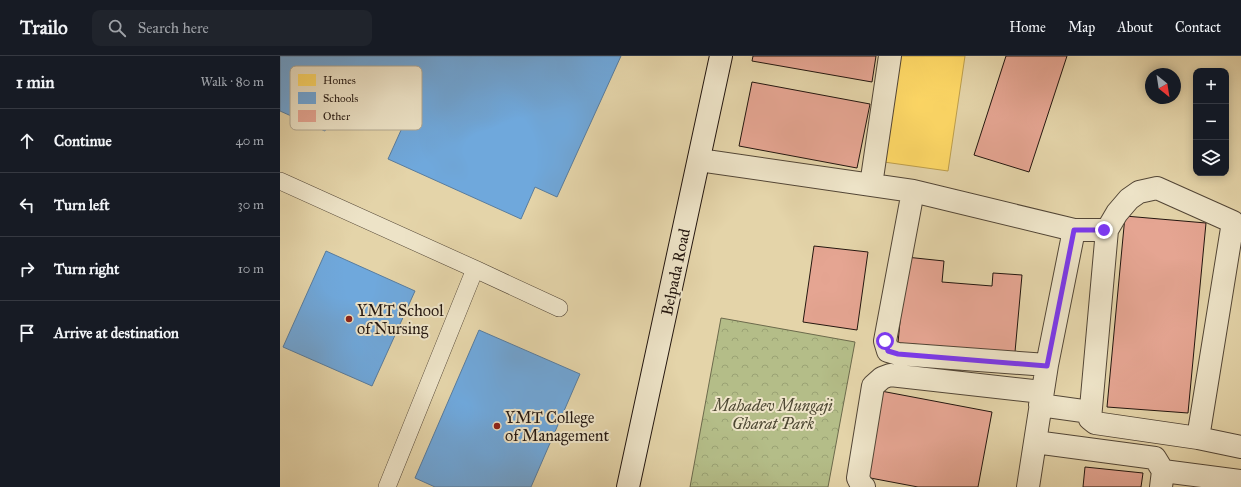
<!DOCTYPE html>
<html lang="en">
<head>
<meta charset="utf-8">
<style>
	:root { --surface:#171b24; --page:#20242c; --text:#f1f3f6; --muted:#9ea1a6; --line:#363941 }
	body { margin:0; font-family:"IM FELL Great Primer",serif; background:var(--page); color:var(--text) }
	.controls { position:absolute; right:12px; top:12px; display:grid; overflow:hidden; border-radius:8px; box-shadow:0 2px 10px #0003 }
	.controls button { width:36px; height:36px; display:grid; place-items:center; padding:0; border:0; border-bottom:1px solid var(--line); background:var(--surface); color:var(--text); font:20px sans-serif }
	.compass { position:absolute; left:865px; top:12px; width:36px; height:36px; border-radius:50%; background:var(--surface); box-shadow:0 2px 10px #0003; rotate:150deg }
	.stop { position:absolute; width:12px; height:12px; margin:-9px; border:3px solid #7c3aed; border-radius:50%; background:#fff }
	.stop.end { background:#7c3aed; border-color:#fff; box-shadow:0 1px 4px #0008 }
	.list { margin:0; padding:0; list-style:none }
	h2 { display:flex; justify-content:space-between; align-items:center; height:52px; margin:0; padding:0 16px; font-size:17px }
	h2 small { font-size:13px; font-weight:400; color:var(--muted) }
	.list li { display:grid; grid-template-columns:26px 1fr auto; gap:12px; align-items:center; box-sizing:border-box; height:64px; padding:0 16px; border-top:1px solid var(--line) }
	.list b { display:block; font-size:15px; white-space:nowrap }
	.list em { font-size:13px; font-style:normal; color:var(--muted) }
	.icon { flex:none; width:22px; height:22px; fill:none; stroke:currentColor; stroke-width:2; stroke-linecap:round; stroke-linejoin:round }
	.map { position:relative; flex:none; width:961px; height:431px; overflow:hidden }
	header { display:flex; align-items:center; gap:24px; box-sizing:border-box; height:56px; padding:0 20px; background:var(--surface); border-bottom:1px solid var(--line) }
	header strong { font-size:19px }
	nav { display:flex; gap:22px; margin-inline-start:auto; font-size:14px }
	.search { width:280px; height:36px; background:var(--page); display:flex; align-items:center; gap:10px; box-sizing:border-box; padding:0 14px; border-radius:8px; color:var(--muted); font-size:15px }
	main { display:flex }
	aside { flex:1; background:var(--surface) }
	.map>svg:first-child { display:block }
	.park { fill:url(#park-crowns); stroke:#6c6a4c }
	.homes { fill:#ffd966; stroke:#bd9e4c }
	.schools { fill:#6fa8dc; stroke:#587c9e }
	.building { fill:#e5a592; stroke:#23160f }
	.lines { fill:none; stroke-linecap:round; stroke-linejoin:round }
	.lane-casing { stroke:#534636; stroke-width:18 }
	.street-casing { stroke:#534636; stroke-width:24 }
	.secondary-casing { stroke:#23160f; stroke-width:24 }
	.lane { stroke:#ede3c7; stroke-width:17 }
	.street { stroke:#ede3c7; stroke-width:22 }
	.secondary { stroke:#ede3c7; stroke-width:22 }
	.route { stroke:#7c3aed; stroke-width:5 }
	.poi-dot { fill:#8f2418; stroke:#ede3c7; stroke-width:1.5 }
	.labels { text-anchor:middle; stroke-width:4; stroke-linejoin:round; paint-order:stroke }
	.street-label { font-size:16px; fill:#23160f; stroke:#ede3c7 }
	.poi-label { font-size:16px; fill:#23160f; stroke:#ede3c7; text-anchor:start }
	.park-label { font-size:16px; font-style:italic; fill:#4e4833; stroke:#ede3c7 }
	.key { fill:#ede3c7; stroke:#b0a690; stroke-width:1 }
	.key-label { font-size:11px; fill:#23160f }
</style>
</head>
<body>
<header>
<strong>Trailo</strong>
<div class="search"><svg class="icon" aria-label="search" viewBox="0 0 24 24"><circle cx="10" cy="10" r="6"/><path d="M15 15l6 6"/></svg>Search here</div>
<nav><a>Home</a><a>Map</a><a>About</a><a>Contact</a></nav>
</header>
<main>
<aside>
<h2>1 min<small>Walk · 80 m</small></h2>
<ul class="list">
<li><svg class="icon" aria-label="ahead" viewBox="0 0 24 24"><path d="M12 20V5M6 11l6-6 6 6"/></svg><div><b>Continue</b></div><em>40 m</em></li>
<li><svg class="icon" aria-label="left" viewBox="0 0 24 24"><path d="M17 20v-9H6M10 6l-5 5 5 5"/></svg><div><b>Turn left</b></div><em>30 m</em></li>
<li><svg class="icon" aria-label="right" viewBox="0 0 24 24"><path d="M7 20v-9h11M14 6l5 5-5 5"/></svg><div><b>Turn right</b></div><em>10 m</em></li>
<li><svg class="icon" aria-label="arrive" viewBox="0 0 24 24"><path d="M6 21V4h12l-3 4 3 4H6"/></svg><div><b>Arrive at destination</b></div></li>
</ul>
</aside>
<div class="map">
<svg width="961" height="431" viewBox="0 0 961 431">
	<defs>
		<pattern id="park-crowns" width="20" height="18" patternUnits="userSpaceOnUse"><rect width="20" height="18" fill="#b4bd88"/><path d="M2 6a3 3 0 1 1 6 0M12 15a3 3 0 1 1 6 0" fill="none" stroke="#9aa274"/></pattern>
	</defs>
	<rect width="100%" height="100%" fill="#e4d4a9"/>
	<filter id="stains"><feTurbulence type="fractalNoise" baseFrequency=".005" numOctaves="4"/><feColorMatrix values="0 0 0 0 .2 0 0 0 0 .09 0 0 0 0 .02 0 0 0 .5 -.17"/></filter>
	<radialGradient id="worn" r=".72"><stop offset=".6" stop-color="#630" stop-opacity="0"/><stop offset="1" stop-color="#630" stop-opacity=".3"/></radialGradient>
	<!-- park -->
	<path class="park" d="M441 262 575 286 548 431H410Z"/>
	<!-- homes -->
	<path class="homes" d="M620 0H685L668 115 604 106Z"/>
	<!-- schools -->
	<path class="schools" d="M0 0H341L277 141 255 131 241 163 108 103 122 72 59 44 45 75 0 55Z
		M46 195 135 235 92 330 3 291Z
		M199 274 300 318 251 431H155L135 422Z"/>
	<!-- building -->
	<path class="building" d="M473 0H596L592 26 472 5Z
		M726 0H787L749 116 694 99Z
		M472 26 590 48 577 112 459 90Z
		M845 160 926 167 908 357 827 351Z
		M534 190 588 196 577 274 523 266Z
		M626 201 664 205 662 226 712 230 713 217 742 219 735 296 618 287Z
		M601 335 712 356 698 431H638L585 421Z
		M805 411 863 417 861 431H803Z"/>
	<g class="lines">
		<defs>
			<path id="lane" d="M0 125 195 213 107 431
				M195 213 279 252"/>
			<path id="street" d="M419 104 633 135 794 174 767 309 748 431
				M591 129 610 0
				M633 135 605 285 608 295 618 298 767 309
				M794 174H827L837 157 849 143 859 136 877 132 953 166 918 382 815 367 810 363 827 174
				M760 349 810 356
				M918 382 961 391
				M755 386 875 402 883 415 881 431
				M883 415 961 425
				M584 431 582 430 578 422 593 330 602 322 610 319 762 336"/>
			<path id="secondary" d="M348 431 441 0"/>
		</defs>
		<!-- lane casing -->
		<use href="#lane" class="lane-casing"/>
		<!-- street casing -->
		<use href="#street" class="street-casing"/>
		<!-- secondary casing -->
		<use href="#secondary" class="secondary-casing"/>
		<!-- lane -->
		<use href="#lane" class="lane"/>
		<!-- street -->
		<use href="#street" class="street"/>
		<!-- secondary -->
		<use href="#secondary" class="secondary"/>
	</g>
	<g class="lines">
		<!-- route -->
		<path class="route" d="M605 285 608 295 618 298 767 310 794 174H824"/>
	</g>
	<!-- markers -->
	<g class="poi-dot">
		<circle cx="69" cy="263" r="4"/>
		<circle cx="217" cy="370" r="4"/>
	</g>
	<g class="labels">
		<!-- street labels -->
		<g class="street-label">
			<text transform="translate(395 216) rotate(-78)" y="6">Belpada Road</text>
		</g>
		<!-- poi labels -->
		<g class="poi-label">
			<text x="77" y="260">YMT School<tspan x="77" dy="18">of Nursing</tspan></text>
			<text x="225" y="367">YMT College<tspan x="225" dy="18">of Management</tspan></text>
		</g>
		<!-- park labels -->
		<g class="park-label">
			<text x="493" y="355">Mahadev Mungaji<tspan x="493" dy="18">Gharat Park</tspan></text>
		</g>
	</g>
	<!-- legend -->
	<rect x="10" y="10" width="132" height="64" rx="6" class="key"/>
	<rect x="18" y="18" width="18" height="12" fill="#ffd966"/>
	<rect x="18" y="36" width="18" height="12" fill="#6fa8dc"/>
	<rect x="18" y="54" width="18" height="12" fill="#e5a592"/>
	<g class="key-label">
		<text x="43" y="28">Homes</text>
		<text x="43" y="46">Schools</text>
		<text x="43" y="64">Other</text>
	</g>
	<rect width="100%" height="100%" filter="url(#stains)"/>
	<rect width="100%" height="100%" fill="url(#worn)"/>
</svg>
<div class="controls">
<button>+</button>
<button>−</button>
<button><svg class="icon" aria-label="layers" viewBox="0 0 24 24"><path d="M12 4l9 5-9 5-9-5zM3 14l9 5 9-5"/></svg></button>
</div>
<svg class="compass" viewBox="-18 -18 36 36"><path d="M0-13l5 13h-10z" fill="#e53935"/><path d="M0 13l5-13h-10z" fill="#9ea1a6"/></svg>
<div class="stop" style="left:605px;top:285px"></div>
<div class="stop end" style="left:824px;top:174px"></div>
</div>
</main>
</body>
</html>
